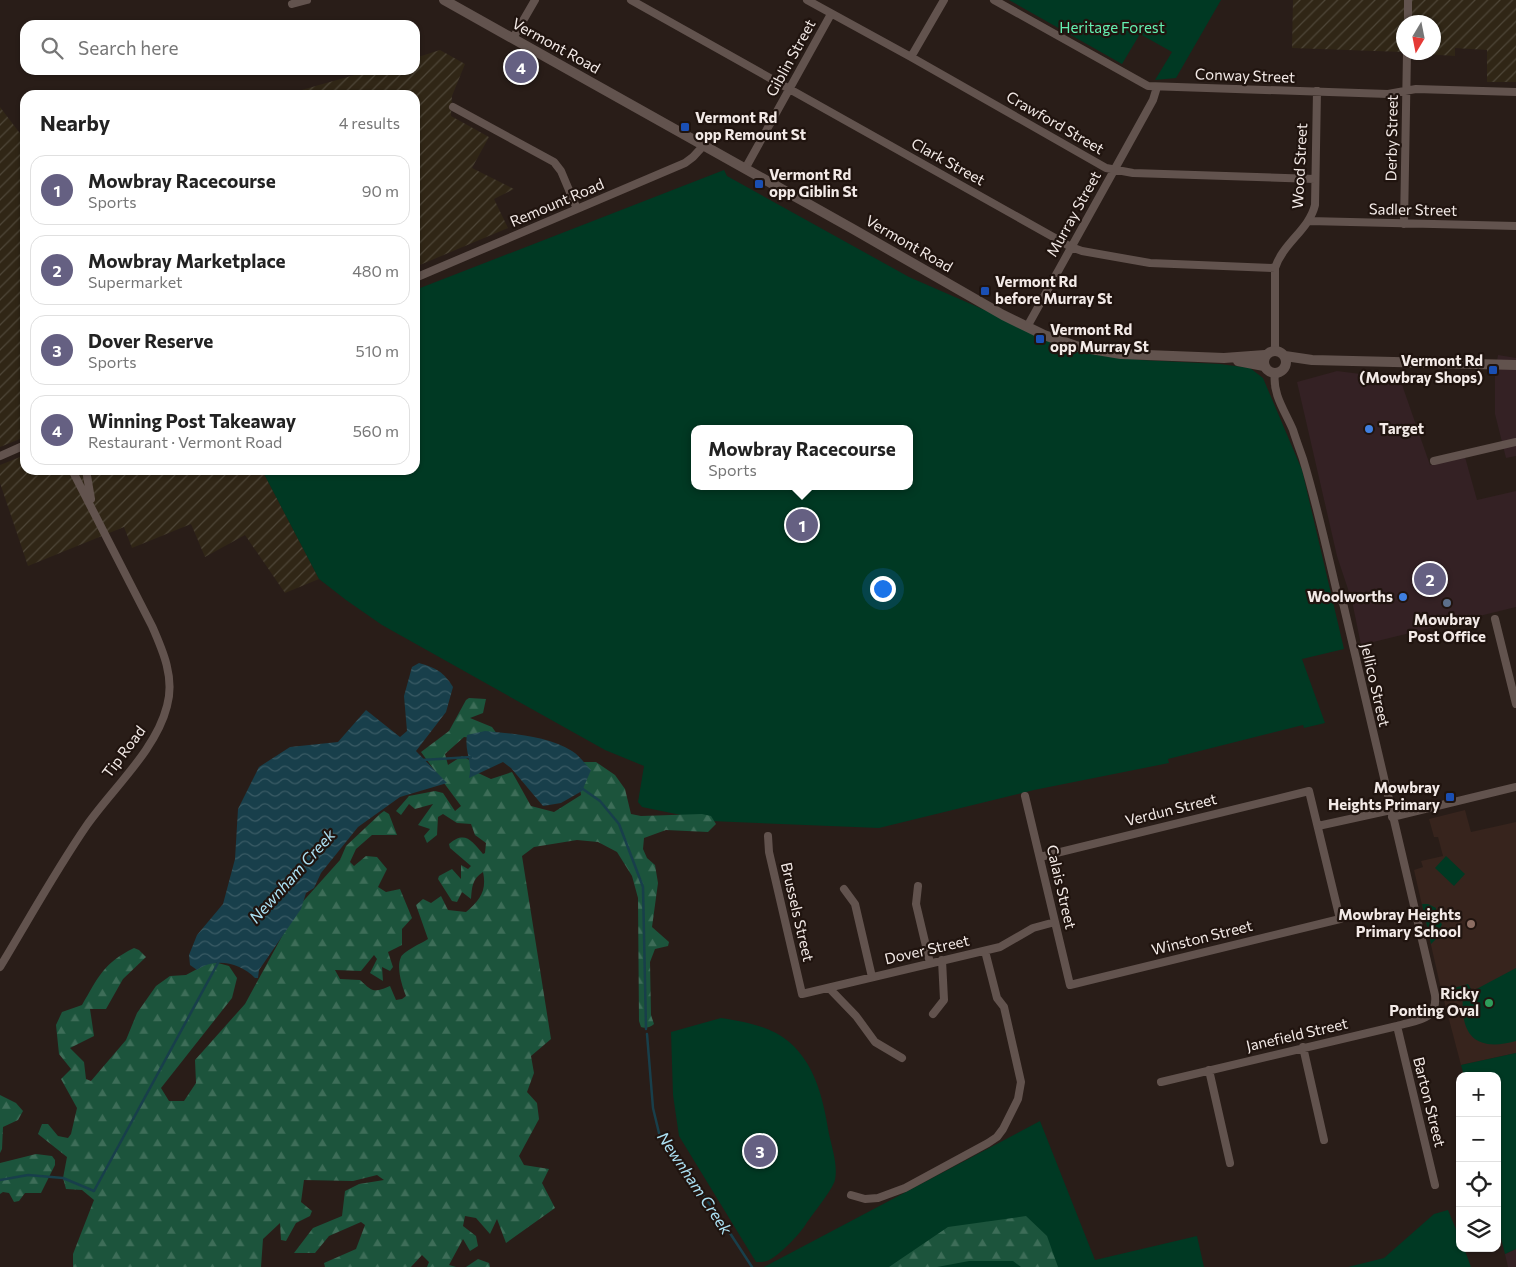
<!DOCTYPE html>
<html lang="en">
<head>
<meta charset="utf-8">
<style>
	:root { --surface:#fff; --page:#f6f6f6; --text:#222; --muted:#767676; --line:#e0e0e0; --accent:#656082 }
	body { margin:0; font-family:Commissioner,sans-serif; background:var(--page); color:var(--text) }
	.controls { position:absolute; right:15px; bottom:15px; display:grid; overflow:hidden; border-radius:10px; box-shadow:0 1px 4px #0004 }
	.controls button { width:45px; height:45px; display:grid; place-items:center; padding:0; border:0; border-bottom:1px solid var(--line); background:var(--surface); color:var(--text); font:25px sans-serif }
	.compass { position:absolute; left:1396px; top:15px; width:45px; height:45px; border-radius:50%; background:var(--surface); box-shadow:0 1px 4px #0004; rotate:190deg }
	.you { position:absolute; left:882px; top:588px; width:18px; height:18px; margin:-12px; border:4px solid #fff; border-radius:50%; background:#1a73e8; box-shadow:0 0 0 8px #1a73e833 }
	.badge { display:grid; place-items:center; width:32px; height:32px; border-radius:50%; background:var(--accent); color:#fff; font-size:16px; font-weight:700 }
	.pin { position:absolute; translate:-50% -50%; border:2px solid #fff; box-shadow:0 1px 5px #0006 }
	.popup { position:absolute; left:691px; top:425px; width:222px; height:65px; box-sizing:border-box; display:grid; place-content:center; border-radius:10px; background:var(--surface); filter:drop-shadow(0 1px 4px #0005); font-size:16px; white-space:nowrap; color:var(--muted) }
	.popup b { font-size:19px; color:var(--text) }
	.popup::after { content:''; position:absolute; left:50%; top:100%; margin-left:-10px; border:10px solid transparent; border-top-color:var(--surface) }
	.list { margin:0; padding:0; list-style:none }
	h2 { display:flex; justify-content:space-between; align-items:center; height:65px; margin:0; padding:0 20px; font-size:21px }
	h2 small { font-size:16px; font-weight:400; color:var(--muted) }
	.list li { display:grid; grid-template-columns:32px 1fr auto; gap:15px; align-items:center; box-sizing:border-box; height:70px; margin:0 10px 10px; padding:0 10px; border:1px solid var(--line); border-radius:15px }
	.list b { display:block; font-size:19px; white-space:nowrap }
	.list p { margin:0; font-size:16px; white-space:nowrap; color:var(--muted) }
	.list em { font-size:16px; font-style:normal; color:var(--muted) }
	.icon { flex:none; width:28px; height:28px; fill:none; stroke:currentColor; stroke-width:2; stroke-linecap:round; stroke-linejoin:round }
	.map { position:relative; flex:none; width:1516px; height:1267px; overflow:hidden }
	.search { position:absolute; background:var(--surface); box-shadow:0 1px 4px #0004; left:20px; top:20px; width:400px; height:55px; display:flex; align-items:center; gap:12px; box-sizing:border-box; padding:0 18px; border-radius:15px; color:var(--muted); font-size:19px }
	.panel { position:absolute; background:var(--surface); box-shadow:0 1px 4px #0004; left:20px; top:90px; width:400px; height:385px; border-radius:15px }
	.map>svg:first-child { display:block }
	.commercial { fill:#342124 }
	.industrial { fill:url(#industrial-furrows) }
	.built { fill:#37241d }
	.green { fill:#003923; fill-rule:evenodd }
	.forest { fill:url(#forest-firs) }
	.water { fill:url(#water-waves) }
	.lines { fill:none; stroke-linecap:round; stroke-linejoin:round }
	.stream { stroke:#183f4b; stroke-width:2.5 }
	.minor { stroke:#62534e; stroke-width:8 }
	.tertiary { stroke:#62534e; stroke-width:10 }
	.transit-dot { fill:#1a4fb4; stroke:#20140f; stroke-width:2 }
	.shop-dot { fill:#3f7fe0; stroke:#20140f; stroke-width:2 }
	.service-dot { fill:#5c6f8a; stroke:#20140f; stroke-width:2 }
	.education-dot { fill:#8d6e63; stroke:#20140f; stroke-width:2 }
	.leisure-dot { fill:#2e9e5b; stroke:#20140f; stroke-width:2 }
	.labels { text-anchor:middle; stroke-width:4.5; stroke-linejoin:round; paint-order:stroke }
	.park-label { font-size:15px; fill:#64f0b1; stroke:#20140f }
	.street-label { font-size:15px; fill:#f3eae7; stroke:#20140f }
	.poi-label { font-size:15px; font-weight:bold; fill:#f3eae7; stroke:#20140f; text-anchor:start }
	.water-label { font-size:16px; font-style:italic; fill:#ade2f5; stroke:#20140f }
</style>
</head>
<body>
<div class="map">
<svg width="1516" height="1267" viewBox="0 0 1516 1267">
	<defs>
		<pattern id="industrial-furrows" width="10" height="10" patternUnits="userSpaceOnUse" patternTransform="scale(1.25)"><rect width="10" height="10" fill="#302616"/><path d="M-1 1l2-2M0 10L10 0M9 11l2-2" fill="none" stroke="#4e4638"/></pattern>
		<pattern id="forest-firs" width="22" height="20" patternUnits="userSpaceOnUse" patternTransform="scale(1.25)"><rect width="22" height="20" fill="#1c543c"/><path d="M5 1l3.5 6h-7zM16 11l3.5 6h-7z" fill="#3d6d58"/></pattern>
		<pattern id="water-waves" width="16" height="10" patternUnits="userSpaceOnUse" patternTransform="scale(1.25)"><rect width="16" height="10" fill="#183f4b"/><path d="M0 5q4-4 8 0t8 0" fill="none" stroke="#3a5b65"/></pattern>
	</defs>
	<rect width="100%" height="100%" fill="#291d18"/>
	<!-- commercial -->
	<path class="commercial" d="M1498 355 1516 358V456L1506 458 1495 414V372Z
		M1337 371 1400 379 1430 465 1465 457 1477 500 1516 491V607L1361 645 1352 601 1337 556 1297 382Z
		M1516 1249V1267H1508L1505 1254Z"/>
	<!-- industrial -->
	<path class="industrial" d="M1293 0H1516V82H1487V50L1455 48V56L1410 53 1434 52V22H1404L1403 52 1292 48Z
		M440 50 465 64 452 96 451 116 489 137 472 168 514 189 494 199 508 228 415 267V95H284L372 70H415V58Z
		M0 107 25 140V437L0 447Z
		M25 455V470H262L319 579 285 593 245 535 205 557 191 524 132 548 124 527 28 566 0 483V465Z"/>
	<!-- built -->
	<path class="built" d="M1465 810 1471 832 1516 822V1053L1461 1065 1441 989 1414 870 1423 867 1421 861 1443 856 1438 837H1434L1429 819Z"/>
	<!-- green -->
	<path class="green" d="M1009 0H1221L1176 78 1155 80 1172 52 1140 34 1122 64Z
		M724 170 727 176 909 277 1070 347 1141 360 1220 364 1250 368 1263 378 1302 470 1344 649 1302 659 1325 723 1304 728 1303 725 1168 759 1169 763 1034 790 879 828 710 821 642 807 638 802 644 766 605 750 382 625 346 600 319 579 262 470H415V290ZM694 429H910V486H694Z
		M1446 856 1465 874 1454 886 1435 868Z
		M1422 904H1428L1436 908V918L1442 924 1437 938 1431 944Z
		M1516 968V1041C1476 1052 1460 1036 1463 996L1455 1001H1450L1447 990 1468 984 1471 989 1469 993Z
		M721 1018C739 1021 759 1024 776 1033 813 1053 823 1096 829 1134 832 1148 838 1165 835 1180 833 1189 812 1215 806 1224 800 1234 778 1257 767 1261 764 1262 759 1262 756 1262L679 1136 673 1095 671 1032Z
		M1516 1053V1249L1505 1254 1497 1222V1076H1464L1461 1065Z
		M1040 1121 1095 1260 1197 1236 1204 1267H764Z
		M1448 1210 1460 1239V1248H1464L1471 1267H1348L1384 1258 1434 1214Z"/>
	<!-- forest -->
	<path class="forest" d="M469 698 486 699 483 713 470 718 492 727 497 734 492 740 464 737 445 754 448 765 462 756 473 762 476 772 491 779 512 772 531 806 554 812 581 795 578 774 583 762H596L615 775 625 789 631 814 641 816 702 814 711 816 716 824 708 832 666 830 644 838 643 849 647 858 655 865 658 883 652 927 669 942 668 946 655 949 650 962 651 1015 654 1024C651 1027 645 1029 641 1027L639 1021 638 898 632 876 617 852 598 842 577 840 534 847 522 856 551 1039 531 1056 534 1073 527 1092 537 1103 539 1119 519 1156 524 1165 549 1169 542 1183 555 1208 506 1243 497 1219 490 1234 476 1218 465 1216 463 1226 476 1236 478 1246 470 1251 463 1239 449 1265 456 1267H427L429 1262 422 1255 411 1267H325L324 1263 356 1249 365 1225 361 1222 329 1236 315 1253H294L313 1228 342 1216 345 1191 359 1184 384 1180 377 1175 353 1181 304 1180 301 1202 312 1211 310 1216 296 1223 286 1241 281 1240 280 1223 263 1239 261 1267H73V1254L94 1200 82 1190 66 1189 63 1178 67 1157 38 1134 42 1124H48L58 1136 68 1138 71 1134 77 1108 61 1079 71 1069 59 1054 56 1025 62 1012 82 1005C98 978 103 963 134 948L139 950 146 957 123 979 106 1009H90L94 1036 70 1048 84 1062 86 1079 91 1081 126 1040 137 1013 156 986 170 976 186 975 208 963H218L229 966 237 978 232 998 161 1088 169 1101H184L196 1083 195 1060 245 1004 298 907 340 860 346 846 380 814 384 811 389 814 397 835H372L356 849 350 862 354 866 366 856 377 857 387 869 378 887 386 892 400 889 412 918 402 929V945L388 952 393 967 390 971 382 967 383 981 370 973 377 959 374 955 361 971 335 970 340 979 360 980C373 992 373 993 390 986L396 1000 402 999 406 996C402 986 396 967 401 957 404 951 422 943 428 939L416 905 423 899 431 903 441 896 448 910 466 912C480 900 487 891 483 872 472 879 472 887 471 899L462 892 457 902 452 901 438 879 439 876 452 869 461 879V865L468 869 471 866 450 848 449 844C465 830 472 841 483 854L485 853 486 843 475 835 471 824 457 823 443 814 438 817 437 835 427 843 424 836 430 829 418 825 433 804 415 809 409 804 401 815 396 811 409 796 435 791 443 793 455 811 461 806 421 752 449 731 466 700Z
		M0 1095 16 1103 23 1111 18 1120 3 1127 2 1149 0 1153Z
		M36 1154 52 1156 55 1160V1165L41 1193H25L19 1201 14 1202 9 1193 3 1192 0 1194V1163Z
		M1026 1216 1047 1236 1058 1267H1021L1013 1261H969L937 1267H889L948 1227Z
		M478 1259 489 1263 490 1267H466Z"/>
	<!-- water -->
	<path class="water" d="M419 663C436 668 444 672 453 687L446 712 416 751 447 783 400 797 358 827 321 873 314 888 306 893 301 909 259 970 258 978H255C240 963 215 957 197 970L190 965 189 955 197 935 223 904 235 859 238 809 259 767 290 747 338 742 366 710 400 737 407 731 404 696 412 667Z
		M485 731C514 734 547 736 572 751 579 755 585 764 591 770L582 791 561 803 543 806 511 768 503 762 469 778C473 762 464 751 467 735Z"/>
	<g class="lines">
		<!-- stream -->
		<path class="stream" d="M422 760 471 757
			M580 787 600 801 619 824 643 887 646 1029
			M647 1034 653 1108 659 1133 726 1227 752 1267
			M0 1180 28 1175 63 1178 94 1191 219 961"/>
		<!-- minor -->
		<path class="minor" d="M631 0 1071 247 1082 251 1150 263 1275 268
			M807 0 911 57 1106 168 1133 173 1315 179
			M994 0 1148 86 1388 94 1416 89 1516 92
			M292 4 307 0
			M1408 22V0
			M513 38 535 0
			M911 57 944 0
			M453 107 554 162 561 171 577 209
			M745 169 831 14
			M1309 221 1516 226
			M1404 224 1407 52
			M415 278 685 163 693 157 704 145
			M1027 327 1122 156 1153 100 1157 87
			M1275 350V268C1283 243 1309 230 1315 205L1317 91
			M0 456 25 445
			M1434 461 1516 442
			M86 470 91 499
			M1495 619 1516 704
			M1025 796 1070 985 1340 919 1309 791 1040 857
			M1392 817 1516 787
			M1318 826 1391 810
			M768 836 769 852 802 994 1000 947 1033 928 1055 922
			M918 886 916 904 930 963
			M844 889 855 904 872 977
			M0 967C29 919 56 870 87 825 113 788 156 750 167 706 175 678 163 651 152 626L72 470
			M829 988 856 1016 875 1042 902 1058
			M933 1014 944 1000 942 960
			M1397 1026 1435 1185
			M1303 1047 1324 1140
			M1209 1070 1230 1163
			M1161 1082 1397 1026C1416 1020 1438 1021 1435 995L1343 603 1338 597C1327 551 1317 505 1303 459 1300 450 1296 440 1293 430 1285 411 1272 394 1275 373
			M851 1195 865 1199 878 1198 905 1188 988 1143 997 1137 1003 1129 1018 1099 1021 1082 1004 1007 997 998 985 951"/>
		<!-- tertiary -->
		<path class="tertiary" d="M444 0 853 229 1003 315 1044 335 1079 347 1121 354 1224 358 1265 355
			M1264 362a11 11 0 1 1 22 0a11 11 0 1 1-22 0Z
			M1285 356 1312 360 1516 365
			M1238 361 1264 366"/>
	</g>
	<!-- markers -->
	<g class="transit-dot">
		<rect x="680" y="122" width="10" height="10" rx="2.5"/>
		<rect x="754" y="179" width="10" height="10" rx="2.5"/>
		<rect x="980" y="286" width="10" height="10" rx="2.5"/>
		<rect x="1035" y="334" width="10" height="10" rx="2.5"/>
		<rect x="1488" y="365" width="10" height="10" rx="2.5"/>
		<rect x="1445" y="792" width="10" height="10" rx="2.5"/>
	</g>
	<g class="shop-dot">
		<circle cx="1369" cy="429" r="5"/>
		<circle cx="1403" cy="597" r="5"/>
	</g>
	<circle class="service-dot" cx="1447" cy="603" r="5"/>
	<circle class="education-dot" cx="1471" cy="924" r="5"/>
	<circle class="leisure-dot" cx="1489" cy="1003" r="5"/>
	<g class="labels">
		<!-- park labels -->
		<g class="park-label">
			<text x="1112" y="33">Heritage Forest</text>
		</g>
		<!-- street labels -->
		<g class="street-label">
			<text transform="translate(556 46) rotate(29)" y="5">Vermont Road</text>
			<text transform="translate(791 58) rotate(-61)" y="5">Giblin Street</text>
			<text transform="translate(1245 76) rotate(2)" y="5">Conway Street</text>
			<text transform="translate(1055 123) rotate(30)" y="5">Crawford Street</text>
			<text transform="translate(1392 138) rotate(-89)" y="5">Derby Street</text>
			<text transform="translate(948 162) rotate(29)" y="5">Clark Street</text>
			<text transform="translate(1300 166) rotate(-87)" y="5">Wood Street</text>
			<text transform="translate(557 203) rotate(-23)" y="5">Remount Road</text>
			<text transform="translate(1413 210) rotate(1)" y="5">Sadler Street</text>
			<text transform="translate(1074 214) rotate(-61)" y="5">Murray Street</text>
			<text transform="translate(909 244) rotate(30)" y="5">Vermont Road</text>
			<text transform="translate(1375 685) rotate(77)" y="5">Jellico Street</text>
			<text transform="translate(124 752) rotate(-53)" y="5">Tip Road</text>
			<text transform="translate(1171 810) rotate(-14)" y="5">Verdun Street</text>
			<text transform="translate(1061 887) rotate(77)" y="5">Calais Street</text>
			<text transform="translate(797 912) rotate(77)" y="5">Brussels Street</text>
			<text transform="translate(1202 938) rotate(-14)" y="5">Winston Street</text>
			<text transform="translate(927 950) rotate(-13)" y="5">Dover Street</text>
			<text transform="translate(1297 1035) rotate(-13)" y="5">Janefield Street</text>
			<text transform="translate(1429 1102) rotate(76)" y="5">Barton Street</text>
		</g>
		<!-- poi labels -->
		<g class="poi-label">
			<text x="695" y="123">Vermont Rd<tspan x="695" dy="17">opp Remount St</tspan></text>
			<text x="769" y="180">Vermont Rd<tspan x="769" dy="17">opp Giblin St</tspan></text>
			<text x="995" y="287">Vermont Rd<tspan x="995" dy="17">before Murray St</tspan></text>
			<text x="1050" y="335">Vermont Rd<tspan x="1050" dy="17">opp Murray St</tspan></text>
			<text x="1483" y="366" text-anchor="end">Vermont Rd<tspan x="1483" dy="17">(Mowbray Shops)</tspan></text>
			<text x="1379" y="434">Target</text>
			<text x="1393" y="602" text-anchor="end">Woolworths</text>
			<text x="1447" y="625" text-anchor="middle">Mowbray<tspan x="1447" dy="17">Post Office</tspan></text>
			<text x="1440" y="793" text-anchor="end">Mowbray<tspan x="1440" dy="17">Heights Primary</tspan></text>
			<text x="1461" y="920" text-anchor="end">Mowbray Heights<tspan x="1461" dy="17">Primary School</tspan></text>
			<text x="1479" y="999" text-anchor="end">Ricky<tspan x="1479" dy="17">Ponting Oval</tspan></text>
		</g>
		<!-- water labels -->
		<g class="water-label">
			<text transform="translate(292 876) rotate(-48)" y="6">Newnham Creek</text>
			<text transform="translate(695 1183) rotate(56)" y="6">Newnham Creek</text>
		</g>
	</g>
</svg>
<div class="controls">
<button>+</button>
<button>−</button>
<button><svg class="icon" aria-label="locate" viewBox="0 0 24 24"><circle cx="12" cy="12" r="6"/><path d="M12 2v4M12 18v4M2 12h4M18 12h4"/></svg></button>
<button><svg class="icon" aria-label="layers" viewBox="0 0 24 24"><path d="M12 4l9 5-9 5-9-5zM3 14l9 5 9-5"/></svg></button>
</div>
<svg class="compass" viewBox="-18 -18 36 36"><path d="M0-13l5 13h-10z" fill="#e53935"/><path d="M0 13l5-13h-10z" fill="#767676"/></svg>
<div class="you"></div>
<div class="pin badge" style="left:802px;top:525px">1</div>
<div class="popup"><b>Mowbray Racecourse</b>Sports</div>
<div class="pin badge" style="left:1430px;top:579px">2</div>
<div class="pin badge" style="left:760px;top:1151px">3</div>
<div class="pin badge" style="left:521px;top:67px">4</div>
<div class="search"><svg class="icon" aria-label="search" viewBox="0 0 24 24"><circle cx="10" cy="10" r="6"/><path d="M15 15l6 6"/></svg>Search here</div>
<section class="panel">
<h2>Nearby<small>4 results</small></h2>
<ul class="list">
<li><span class="badge">1</span><div><b>Mowbray Racecourse</b><p>Sports</p></div><em>90 m</em></li>
<li><span class="badge">2</span><div><b>Mowbray Marketplace</b><p>Supermarket</p></div><em>480 m</em></li>
<li><span class="badge">3</span><div><b>Dover Reserve</b><p>Sports</p></div><em>510 m</em></li>
<li><span class="badge">4</span><div><b>Winning Post Takeaway</b><p>Restaurant · Vermont Road</p></div><em>560 m</em></li>
</ul>
</section>
</div>
</body>
</html>
